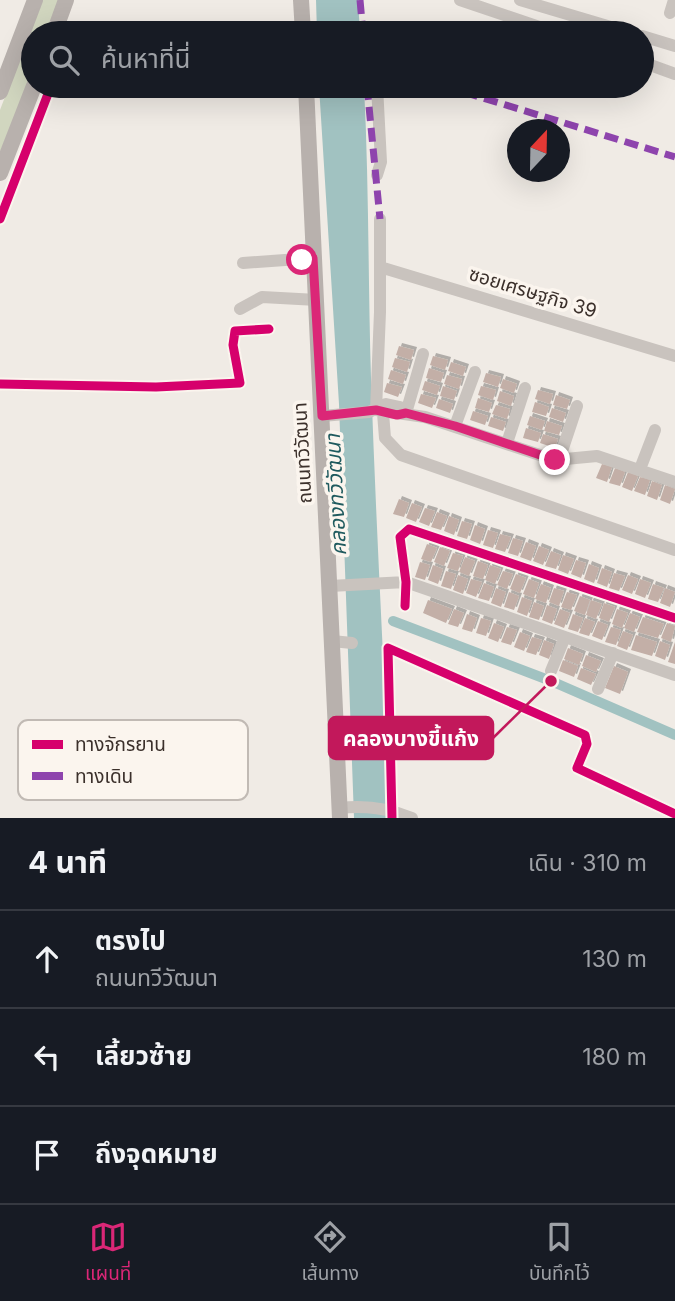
<!DOCTYPE html>
<html lang="th">
<head>
<meta charset="utf-8">
<style>
	:root { --surface:#171b24; --page:#242831; --text:#f1f3f6; --muted:#9ea1a6; --line:#363941; --accent:#db2777 }
	body { margin:0; font-family:Inter,"Noto Sans Thai",sans-serif; background:var(--page); color:var(--text) }
	.compass { position:absolute; left:507px; top:119px; width:63px; height:63px; border-radius:50%; background:var(--surface); box-shadow:0 7px 28px #0002; rotate:22deg }
	.stop { position:absolute; width:21px; height:21px; margin:-16px; border:5px solid #db2777; border-radius:50%; background:#fff }
	.stop.end { background:#db2777; border-color:#fff; box-shadow:0 2px 7px #0008 }
	.list { margin:0; padding:0; list-style:none }
	h2 { display:flex; justify-content:space-between; align-items:center; height:91px; margin:0; padding:0 28px; font-size:30px }
	h2 small { font-size:23px; font-weight:400; color:var(--muted) }
	.list li { display:grid; grid-template-columns:46px 1fr auto; gap:21px; align-items:center; box-sizing:border-box; height:98px; padding:0 28px; border-top:2px solid var(--line) }
	.list b { display:block; font-size:26px; white-space:nowrap }
	.list p { margin:0; font-size:23px; white-space:nowrap; color:var(--muted) }
	.list em { font-size:23px; font-style:normal; color:var(--muted) }
	.icon { flex:none; width:38px; height:38px; fill:none; stroke:currentColor; stroke-width:2; stroke-linecap:round; stroke-linejoin:round }
	.map { position:relative; flex:none; width:675px; height:818px; overflow:hidden }
	.search { position:absolute; background:var(--surface); box-shadow:0 7px 28px #0002; left:21px; right:21px; top:21px; height:77px; display:flex; align-items:center; gap:18px; box-sizing:border-box; padding:0 24px; border-radius:38px; color:var(--muted); font-size:26px }
	.sheet { height:385px; background:var(--surface) }
	nav { display:flex; justify-content:space-around; align-items:center; box-sizing:border-box; height:98px; border-top:2px solid var(--line); background:var(--surface); font-size:19px; color:var(--muted) }
	nav a { display:grid; justify-items:center; gap:4px }
	nav .on { color:var(--accent) }
	.map>svg:first-child { display:block }
	.green { fill:#d1d6bf }
	.water { fill:#a1c2c1 }
	.lines { fill:none; stroke-linecap:round; stroke-linejoin:round }
	.canal { stroke:#a1c2c1; stroke-width:10 }
	.building { fill:#c3afa7; filter:url(#shadow) }
	.minor { stroke:#c9c3be; stroke-width:12 }
	.major { stroke:#b8b1ad; stroke-width:16 }
	.quiet { stroke:#8e44ad; stroke-width:7; stroke-dasharray:14 7; stroke-linecap:butt }
	.cycleway-casing { stroke:#fbf5ee; stroke-width:13 }
	.cycleway { stroke:#d6006c; stroke-width:9 }
	.route { stroke:#db2777; stroke-width:9 }
	.labels { text-anchor:middle; stroke-width:7; stroke-linejoin:round; paint-order:stroke }
	.street-label { font-size:19px; fill:#3b302b; stroke:#fbf5ee }
	.water-label { font-size:21px; font-style:italic; fill:#1f5a5e; stroke:#fbf5ee }
	.key { fill:#fbf5ee; stroke:#c1bab4; stroke-width:2 }
	.key-label { font-size:19px; fill:#3b302b }
	.leader { fill:none; stroke:#c2185b; stroke-width:2.5 }
	.callout-dot { fill:#c2185b; stroke:#fbf5ee; stroke-width:2.5 }
	.callout { fill:#c2185b; stroke:#c2185b; stroke-width:2.5 }
	.callout-label { font-size:21px; text-anchor:middle; font-weight:bold; fill:#fff }
</style>
</head>
<body>
<div class="map">
<svg width="675" height="818" viewBox="0 0 675 818">
	<defs>
		<filter id="shadow"><feDropShadow dx="3" dy="-3" stdDeviation="0" flood-color="#0004"/></filter>
	</defs>
	<rect width="100%" height="100%" fill="#f0ebe5"/>
	<!-- green -->
	<path class="green" d="M42 0H59L47 33H33V71L0 152V110Z"/>
	<!-- water -->
	<path class="water" d="M316 0H358L360 33H317Z
		M319 86H364C369 183 368 280 371 378 376 524 384 671 391 818H354L339 404Z"/>
	<g class="lines">
		<!-- canal -->
		<path class="canal" d="M393 621 551 681 675 735"/>
	</g>
	<!-- building -->
	<path class="building" d="M399 346 414 350 411 360 396 355Z
		M433 356 448 360 445 370 430 365Z
		M395 358 410 362 407 372 392 367Z
		M451 362 466 367 463 376 448 371Z
		M429 368 444 373 441 382 426 378Z
		M391 370 406 375 403 384 388 379Z
		M486 373 501 377 498 387 483 382Z
		M447 375 462 379 459 389 444 384Z
		M503 379 517 384 514 393 500 388Z
		M425 381 440 386 437 395 422 390Z
		M387 383 402 387 398 397 384 392Z
		M443 386 457 391 454 400 440 396Z
		M481 386 496 390 493 400 478 395Z
		M538 390 553 394 550 404 535 399Z
		M500 391 514 396 511 406 497 401Z
		M421 394 436 398 432 408 418 403Z
		M556 395 570 400 567 409 553 405Z
		M478 398 492 403 489 412 475 408Z
		M439 399 453 404 450 413 436 408Z
		M535 402 549 407 546 416 532 412Z
		M496 405 510 409 507 419 492 414Z
		M552 408 566 413 563 422 549 417Z
		M473 411 488 416 485 425 470 420Z
		M530 416 545 421 542 430 527 425Z
		M491 417 506 422 503 431 488 426Z
		M547 421 562 426 559 435 544 431Z
		M526 428 541 433 538 442 523 438Z
		M543 434 558 439 555 448 540 443Z
		M602 464 612 467 607 482 596 478Z
		M615 468 625 472 620 486 609 483Z
		M628 472 638 476 632 491 622 487Z
		M640 477 650 480 645 495 634 491Z
		M652 481 662 485 657 500 647 496Z
		M665 485 675 489 670 504 660 500Z
		M399 499 409 503 404 517 393 514Z
		M412 503 422 507 416 522 406 518Z
		M425 508 435 511 429 526 419 522Z
		M437 512 447 516 441 530 431 527Z
		M449 516 459 520 454 535 444 531Z
		M462 521 472 524 467 539 457 536Z
		M475 525 485 529 480 544 470 540Z
		M488 530 498 533 493 548 483 545Z
		M500 534 511 537 505 552 495 549Z
		M513 538 523 541 518 556 508 553Z
		M526 542 536 546 531 561 520 557Z
		M427 544 437 548 431 562 421 559Z
		M539 546 549 550 543 565 533 561Z
		M440 547 450 551 444 566 434 562Z
		M551 551 561 555 556 569 545 566Z
		M453 553 463 556 458 571 447 568Z
		M563 555 574 559 568 574 558 570Z
		M465 557 475 561 469 576 459 572Z
		M576 560 586 563 581 578 571 574Z
		M478 561 488 565 483 579 473 576Z
		M420 562 430 565 425 580 415 577Z
		M589 564 599 568 594 583 584 579Z
		M433 565 443 569 438 584 428 580Z
		M490 565 501 569 495 584 485 580Z
		M602 568 612 572 607 587 597 583Z
		M446 571 456 574 451 589 441 586Z
		M503 571 513 574 507 589 497 585Z
		M614 573 625 576 619 591 609 588Z
		M516 574 526 578 520 593 510 589Z
		M458 575 468 579 463 594 453 590Z
		M628 575 638 579 632 594 622 590Z
		M471 579 482 582 476 597 466 593Z
		M529 579 539 583 534 598 523 594Z
		M640 579 651 583 645 598 635 594Z
		M484 583 494 587 489 601 478 598Z
		M541 584 551 588 546 603 535 599Z
		M653 584 664 588 658 602 648 599Z
		M496 588 506 592 501 607 491 603Z
		M554 588 564 591 559 606 549 602Z
		M665 588 675 592 670 607 660 603Z
		M509 592 519 596 514 610 504 607Z
		M567 592 577 595 571 610 561 607Z
		M580 596 590 600 585 615 574 611Z
		M522 597 532 601 527 616 517 612Z
		M428 600 452 609 446 623 423 613Z
		M591 600 602 604 596 619 586 615Z
		M534 602 544 606 539 620 529 617Z
		M604 603 615 607 609 622 599 618Z
		M547 605 557 609 552 624 542 620Z
		M454 609 464 613 458 627 448 624Z
		M560 609 570 613 564 628 554 624Z
		M617 609 628 613 622 628 612 624Z
		M630 613 640 617 634 632 624 628Z
		M467 614 477 618 472 632 462 629Z
		M573 614 583 618 578 632 568 629Z
		M643 617 664 624 658 638 637 632Z
		M481 618 491 621 486 636 476 633Z
		M585 618 595 622 589 636 579 633Z
		M598 621 608 625 602 640 592 636Z
		M494 623 504 627 498 642 488 638Z
		M667 623 675 626 671 642 661 638Z
		M507 627 517 630 511 645 501 642Z
		M611 627 621 630 616 645 605 642Z
		M623 631 633 635 627 650 617 646Z
		M520 632 530 636 524 651 514 647Z
		M636 635 657 642 652 656 631 650Z
		M532 637 542 640 536 655 526 652Z
		M544 640 554 644 549 659 539 655Z
		M660 641 670 645 665 660 655 656Z
		M675 642V664L668 662Z
		M568 648 583 654 579 665 564 659Z
		M586 655 601 661 596 672 582 666Z
		M563 660 578 666 574 677 559 671Z
		M614 666 628 672 620 694 605 688Z
		M581 668 596 674 591 685 577 679Z"/>
	<g class="lines">
		<!-- minor -->
		<path class="minor" d="M460 0 557 33
			M520 0 631 33
			M670 13 674 0
			M642 36 675 46
			M642 62 675 74
			M377 175 381 162 377 86
			M243 263 313 258
			M380 267 675 356
			M240 309 262 297 317 300
			M0 384 156 387 240 383 233 345 235 331 269 329
			M376 410 425 417 555 460 597 456 675 482
			M376 410 380 312V219
			M383 413 385 438 401 455 675 550
			M406 413 423 354
			M322 416 369 412 386 404 400 407 406 413
			M455 426 475 372
			M507 443 525 388
			M559 460 577 406
			M640 469 655 430
			M330 586 406 582 675 675
			M405 606 406 582 400 537 409 529 675 618
			M332 641 352 643
			M551 671 565 637
			M598 689 613 653
			M340 808C365 805 388 808 412 818
			M392 818 388 648 585 735 587 744 577 768 675 814"/>
		<!-- major -->
		<path class="major" d="M301 0 303 33
			M54 33 66 0
			M306 86 340 818
			M0 92 35 0
			M0 173 34 86"/>
		<!-- quiet -->
		<path class="quiet" d="M360 0 363 33
			M367 86 380 219
			M444 86 675 157"/>
		<defs>
			<path id="cycleway" d="M0 219 51 86
				M0 384 156 387 240 383 233 345 235 331 269 329
				M405 606 406 582 400 537 409 529 675 618
				M392 818 388 648 585 735 587 744 577 768 675 814"/>
		</defs>
		<!-- cycleway casing -->
		<use href="#cycleway" class="cycleway-casing"/>
		<!-- cycleway -->
		<use href="#cycleway" class="cycleway"/>
	</g>
	<g class="lines">
		<!-- route -->
		<path class="route" d="M302 260 313 258 322 416 376 410 397 415 406 413 455 426 555 460"/>
	</g>
	<g class="labels">
		<!-- street labels -->
		<g class="street-label">
			<text transform="translate(533 292) rotate(17)" y="7">ซอยเศรษฐกิจ 39</text>
			<text transform="translate(302 453) rotate(-93)" y="7">ถนนทวีวัฒนา</text>
		</g>
		<!-- water labels -->
		<g class="water-label">
			<text transform="translate(336 495) rotate(-93)" y="7">คลองทวีวัฒนา</text>
		</g>
	</g>
	<!-- legend -->
	<rect x="18" y="720" width="230" height="80" rx="10" class="key"/>
	<rect x="32" y="740" width="31" height="9" fill="#d6006c"/>
	<rect x="32" y="772" width="31" height="8" fill="#8e44ad"/>
	<g class="key-label">
		<text x="75" y="751">ทางจักรยาน</text>
		<text x="75" y="783">ทางเดิน</text>
	</g>
	<!-- callouts -->
	<path class="leader" d="M551 681L493 738"/>
	<circle class="callout-dot" cx="551" cy="681" r="7"/>
	<rect class="callout" x="329" y="717" width="164" height="42" rx="7"/>
	<g class="callout-label">
		<text x="411" y="746">คลองบางขี้แก้ง</text>
	</g>
</svg>
<svg class="compass" viewBox="-18 -18 36 36"><path d="M0-13l5 13h-10z" fill="#e53935"/><path d="M0 13l5-13h-10z" fill="#9ea1a6"/></svg>
<div class="stop" style="left:302px;top:260px"></div>
<div class="stop end" style="left:555px;top:460px"></div>
<div class="search"><svg class="icon" aria-label="search" viewBox="0 0 24 24"><circle cx="10" cy="10" r="6"/><path d="M15 15l6 6"/></svg>ค้นหาที่นี่</div>
</div>
<section class="sheet">
<h2>4 นาที<small>เดิน · 310 m</small></h2>
<ul class="list">
<li><svg class="icon" aria-label="ahead" viewBox="0 0 24 24"><path d="M12 20V5M6 11l6-6 6 6"/></svg><div><b>ตรงไป</b><p>ถนนทวีวัฒนา</p></div><em>130 m</em></li>
<li><svg class="icon" aria-label="left" viewBox="0 0 24 24"><path d="M17 20v-9H6M10 6l-5 5 5 5"/></svg><div><b>เลี้ยวซ้าย</b></div><em>180 m</em></li>
<li><svg class="icon" aria-label="arrive" viewBox="0 0 24 24"><path d="M6 21V4h12l-3 4 3 4H6"/></svg><div><b>ถึงจุดหมาย</b></div></li>
</ul>
</section>
<nav>
<a class="on"><svg class="icon" aria-label="map" viewBox="0 0 24 24"><path d="M3 6l6-2 6 2 6-2v14l-6 2-6-2-6 2zM9 4v14M15 6v14"/></svg>แผนที่</a>
<a><svg class="icon" aria-label="directions" viewBox="0 0 24 24"><path d="M12 3l9 9-9 9-9-9zM9 14v-3h6M13 9l2 2-2 2"/></svg>เส้นทาง</a>
<a><svg class="icon" aria-label="saved" viewBox="0 0 24 24"><path d="M7 4h10v16l-5-4-5 4z"/></svg>บันทึกไว้</a>
</nav>
</body>
</html>
